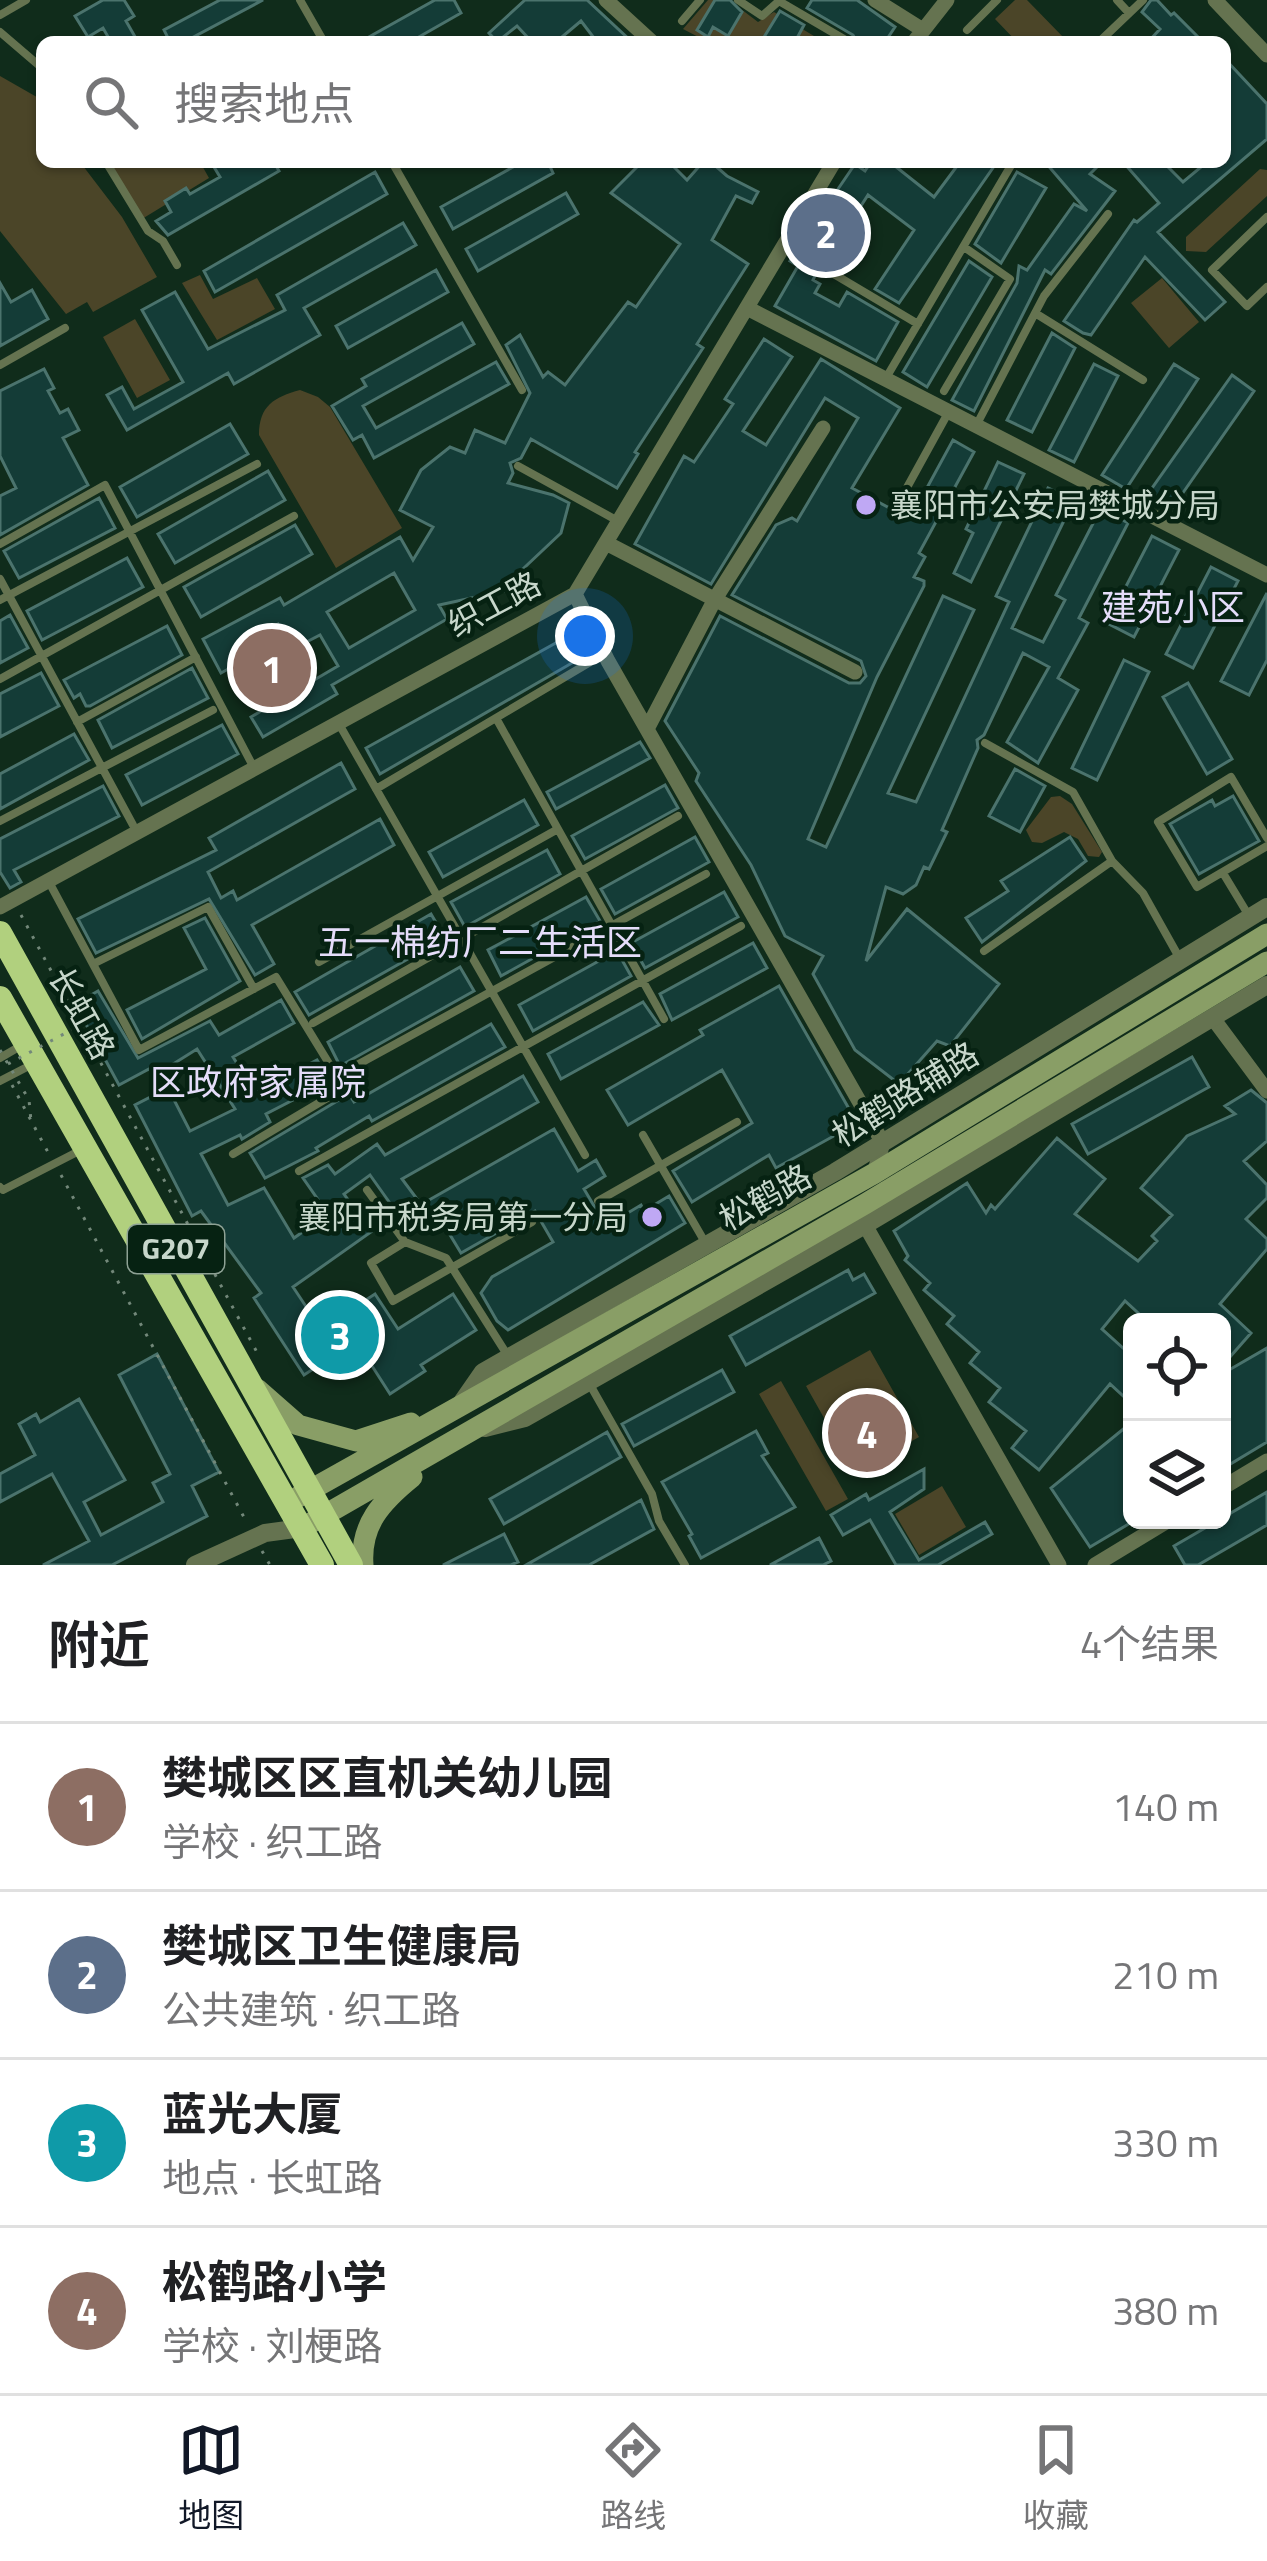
<!DOCTYPE html>
<html lang="zh">
<head>
<meta charset="utf-8">
<style>
	:root { --surface:#fff; --page:#f2f2f2; --text:#202124; --muted:#757577; --line:#e0e0e0; --accent:#111827 }
	body { margin:0; font-family:"Titillium Web","Noto Sans SC",sans-serif; background:var(--page); color:var(--text) }
	.controls { position:absolute; right:36px; bottom:36px; display:grid; overflow:hidden; border-radius:18px; box-shadow:0 3px 9px #0004 }
	.controls button { width:108px; height:108px; display:grid; place-items:center; padding:0; border:0; border-bottom:3px solid var(--line); background:var(--surface); color:var(--text); font:60px sans-serif }
	.you { position:absolute; left:585px; top:636px; width:42px; height:42px; margin:-30px; border:9px solid #fff; border-radius:50%; background:#1a73e8; box-shadow:0 0 0 18px #1a73e833 }
	.badge { display:grid; place-items:center; width:78px; height:78px; border-radius:50%; background:var(--accent); color:#fff; font-size:39px; font-weight:700 }
	.pin { position:absolute; translate:-50% -50%; border:6px solid #fff; box-shadow:0 3px 12px #0006 }
	.list { margin:0; padding:0; list-style:none }
	h2 { display:flex; justify-content:space-between; align-items:center; height:156px; margin:0; padding:0 48px; font-size:51px }
	h2 small { font-size:39px; font-weight:400; color:var(--muted) }
	.list li { display:grid; grid-template-columns:78px 1fr auto; gap:36px; align-items:center; box-sizing:border-box; height:168px; padding:0 48px; border-top:3px solid var(--line) }
	.list b { display:block; font-size:45px; white-space:nowrap }
	.list p { margin:0; font-size:39px; white-space:nowrap; color:var(--muted) }
	.list em { font-size:39px; font-style:normal; color:var(--muted) }
	.icon { flex:none; width:66px; height:66px; fill:none; stroke:currentColor; stroke-width:2; stroke-linecap:round; stroke-linejoin:round }
	.map { position:relative; flex:none; width:1267px; height:1565px; overflow:hidden }
	.search { position:absolute; background:var(--surface); box-shadow:0 3px 9px #0004; left:36px; right:36px; top:36px; height:132px; display:flex; align-items:center; gap:30px; box-sizing:border-box; padding:0 42px; border-radius:18px; color:var(--muted); font-size:45px }
	.sheet { height:828px; background:var(--surface) }
	nav { display:flex; justify-content:space-around; align-items:center; box-sizing:border-box; height:168px; border-top:3px solid var(--line); background:var(--surface); font-size:33px; color:var(--muted) }
	nav a { display:grid; justify-items:center; gap:6px }
	nav .on { color:var(--accent) }
	.map>svg:first-child { display:block }
	.green { fill:#4b4528 }
	.building { fill:#143c37; stroke:#4b736d; stroke-width:3; fill-rule:evenodd }
	.lines { fill:none; stroke-linecap:round; stroke-linejoin:round }
	.path { stroke:#73887a; stroke-width:3; stroke-dasharray:3 9; stroke-linecap:butt }
	.service { stroke:#657350; stroke-width:8 }
	.minor { stroke:#657350; stroke-width:15 }
	.tertiary { stroke:#657350; stroke-width:18 }
	.secondary { stroke:#899e66; stroke-width:21 }
	.trunk { stroke:#b1d07e; stroke-width:24 }
	.path-bridge { stroke:#73887a; stroke-width:3; stroke-dasharray:3 9; stroke-linecap:butt }
	.poi-dot { fill:#bfa8f4; stroke:#062212; stroke-width:4.5 }
	.labels { text-anchor:middle; stroke-width:9; stroke-linejoin:round; paint-order:stroke }
	.shield { fill:#062212; stroke:#8da194; stroke-width:3 }
	.shield-label { font-size:30px; font-weight:bold; fill:#c7d7cb }
	.poi-label { font-size:33px; fill:#c7d7cb; stroke:#062212; text-anchor:start }
	.street-label { font-size:33px; fill:#c7d7cb; stroke:#062212 }
	.neighbourhood-label { font-size:36px; fill:#e5ddfa; stroke:#062212 }
</style>
</head>
<body>
<div class="map">
<svg width="1267" height="1565" viewBox="0 0 1267 1565">
	<rect width="100%" height="100%" fill="#102c1b"/>
	<!-- green -->
	<path class="green" d="M708 0H729L758 22 774 12 824 42H708L683 29Z
		M1015 0H1027L1064 38 1061 42H1017L995 19Z
		M0 76 42 100V162H80L122 217 157 277 93 312 87 302 66 314 0 231Z
		M106 162H200L209 178 142 219Z
		M1260 169 1267 170V196L1206 252 1186 251V237Z
		M200 275 213 299 257 278 275 309 217 340 182 283Z
		M1162 278 1199 322 1169 348 1131 303Z
		M135 319 170 380 137 398 103 337Z
		M300 390 318 397 330 407 402 528 336 568 259 435C259 406 274 397 300 390Z
		M278 631 304 675 270 694 245 650Z
		M1060 796 1072 804 1102 852 1099 857 1088 856 1078 839 1064 832 1042 843 1032 842 1026 830 1051 797Z
		M870 1350 919 1437 855 1473 806 1386Z
		M781 1381 848 1499 826 1511 759 1394Z
		M942 1486 966 1527 919 1555 895 1514Z"/>
	<!-- building -->
	<path class="building" d="M103 0H124L134 16 126 21 138 42H111L103 28 88 37 75 16Z
		M220 0H263L184 42H170L164 30Z
		M435 0H454L461 13 410 42H360Z
		M525 0H587L632 42H597L581 21 556 42H532L517 26 497 42 489 33Z
		M715 0H730L742 12 728 36 713 27 708 37 697 30Z
		M812 0H857L895 27 885 42H857L853 35 807 8Z
		M1151 0H1157L1171 15 1174 13 1203 42H1148L1160 29 1142 12Z
		M780 11 804 25 795 42H761Z
		M1225 59 1267 104V139L1158 232 1225 302 1205 320 1145 257 1091 335 1083 333 1064 321 1134 220 1137 222 1159 203 1123 162H1163L1183 182 1207 162H1225Z
		M211 162H274L279 171 168 235 156 221 171 212 165 201 186 188 190 194 220 177Z
		M522 162H548L553 173 453 229 441 207Z
		M642 162H669L687 180 703 162H711L727 176 758 192 752 203 736 196 712 240 748 264 697 344 703 348 635 452 638 454 617 488 531 439 521 458 510 463 513 473 508 483 553 495 569 503 561 533 507 584 508 590 439 605 447 619 332 685 337 694 263 737 251 717 338 666 320 635 291 650 278 624 237 646 240 652 234 655 239 663 221 673 203 639 280 598 284 605 400 537 413 560 433 527 400 510 421 470 450 447 465 453 475 430 505 443 530 393 506 345 520 335 543 377 548 372 565 385 628 302 636 307 680 244 611 193ZM394 573 415 610 349 648 327 612Z
		M871 162H890L934 197 960 162H997L899 303 875 289 914 230 868 195 830 254 804 239 855 164 865 171Z
		M1045 162H1102L1090 174 1115 191 1051 274 1045 270 974 411 952 400 1017 283 1019 266 1027 270 1074 204 1087 211Z
		M375 172 387 194 215 292 204 271Z
		M1017 172 1046 188 1001 263 975 244Z
		M566 193 578 214 478 271 466 249Z
		M403 223 416 245 304 308 320 335 234 384 228 373 127 430 107 395 122 387 134 409 183 382 142 310 175 292 208 349 285 310 277 295Z
		M795 253 819 267 813 280 820 284 815 293 839 306 847 292 898 322 876 361 775 306 798 266 790 261Z
		M969 261 992 277 927 387 903 372Z
		M436 270 448 292 348 348 336 326Z
		M0 283 11 302 32 290 48 319 0 346Z
		M462 323 474 344 363 406 376 428 496 362 509 384 374 458 362 435 353 440 332 406 366 386 362 379Z
		M1052 333 1075 348 1032 432 1007 420Z
		M764 339 792 357 743 431 766 445 821 359 900 408 852 488 910 519 953 440 974 452 919 553 925 557 914 577 924 581V586L877 677 808 839 826 847 943 596 974 610 888 793 916 802 1009 602 996 596 1048 488 1074 500 1012 628 1043 642 1065 600 1056 595 1101 508 1128 523 1079 618 1088 623 1058 678 1078 690 1038 763 1007 742 1049 667 1023 653 984 735 977 740 978 748 942 830 947 832 929 869 924 867 916 885 903 894 886 887 866 961 907 909 999 984 950 1046 937 1041 899 1084 855 1050 813 974 823 956 785 936 751 865 696 781 699 773 665 721 720 616 849 683H860L866 676 861 661 732 595 776 525 792 518 797 521 858 418 825 398 711 584 635 544 684 456 694 462 733 404 725 399Z
		M1094 364 1118 376 1074 462 1049 450Z
		M1174 364 1198 379 1126 489 1102 475Z
		M44 369 54 388 48 391 60 413 68 409 79 430 63 438 88 485 0 535V496L16 488 0 456V391Z
		M1232 375 1254 391 1173 507 1150 491Z
		M230 424 248 454 137 517 120 487Z
		M998 462 1024 474 971 582 954 573 973 533 966 529Z
		M268 471 285 500 175 563 158 534Z
		M99 498 115 528 19 578 4 551Z
		M295 525 312 554 201 617 184 587Z
		M1152 536 1179 550 1134 637 1107 623Z
		M127 558 143 587 42 640 27 611Z
		M1211 567 1238 581 1193 668 1166 654Z
		M1267 593V660L1249 695 1221 681Z
		M10 615 28 648 0 663V621Z
		M167 626 182 655 90 706H86L80 694 74 698 64 680Z
		M572 634 584 656 380 774 366 748Z
		M1124 660 1149 672 1097 780 1072 768Z
		M192 668 208 698 112 748 98 720Z
		M41 673 59 706 0 737V694Z
		M1188 683 1232 759 1207 774 1163 697Z
		M222 725 238 754 142 805 126 775Z
		M74 734 89 760 0 809V774Z
		M640 742 650 758 556 809 547 792Z
		M341 763 355 789 208 872 221 898 233 891 237 900 380 819 394 845 252 925 274 964 255 975 209 899 96 953 78 919 216 850 209 838Z
		M1015 769 1045 786 1020 832 989 816Z
		M665 785 678 808 585 859 572 836Z
		M103 786 119 816 14 870 21 882 10 888 0 872V839Z
		M1233 796 1259 841 1199 874 1170 824 1212 800 1215 806Z
		M524 800 538 825 443 877 429 852Z
		M695 837 709 862 615 914 601 889Z
		M1070 837 1086 861 982 942 966 918 1008 891 1001 881Z
		M547 850 560 874 465 927 451 902Z
		M724 892 738 917 645 968 631 943Z
		M586 897 600 921 501 976 488 950Z
		M431 914 445 938 309 1015 295 992Z
		M205 918 240 981 142 1039 127 1010 206 969 184 928Z
		M753 943 767 968 672 1020 660 994Z
		M617 951 631 976 533 1031 519 1005Z
		M460 967 474 991 340 1066 328 1042Z
		M779 986 848 1107 845 1120 838 1126 841 1132 776 1168 769 1155 692 1202 673 1171 752 1123 722 1070 628 1125 607 1090 703 1035 700 1030Z
		M98 991 138 1058 210 1021 219 1035 281 1000 294 1023 233 1057 255 1092 317 1060 330 1081 266 1114 270 1122 242 1139 240 1135 201 1154 228 1205 264 1188 294 1238 328 1214 303 1178 328 1165 335 1174 377 1144 385 1155 523 1076 538 1102 402 1179 417 1199 397 1213 370 1175 344 1194 371 1232 293 1287 321 1329 375 1294 398 1329 453 1294 476 1330 421 1365 425 1371 390 1394 356 1341 304 1375 254 1298 261 1293 201 1211 192 1216 135 1105 168 1088 190 1131 235 1109 197 1049 154 1076 149 1069 119 1085 75 1004Z
		M643 1002 659 1025 561 1079 548 1054Z
		M491 1024 505 1047 372 1121 369 1116 316 1148 318 1151 265 1178 250 1153 349 1094 354 1102Z
		M1192 1057 1209 1087 1088 1154 1072 1124Z
		M1251 1090 1267 1103V1141L1244 1161 1267 1185V1198L1246 1219 1267 1239V1249L1220 1304 1251 1333 1222 1366V1322H1148L1125 1301 1102 1329 1123 1348 1132 1339V1404L1110 1384 1039 1470 1012 1448 1026 1431 989 1402 1000 1388 970 1363 979 1352 947 1324 954 1316 924 1290 930 1283 905 1260 908 1256 894 1231 967 1183 986 1213 991 1205 995 1209 1057 1138 1105 1179 1075 1214 1138 1261 1157 1241 1152 1236 1172 1215 1141 1188 1187 1136 1235 1114 1225 1106Z
		M554 1129 578 1171 596 1160 605 1176 584 1189 606 1226 641 1205 644 1211 669 1196 685 1223 508 1330 497 1321 481 1293 492 1277 553 1242 535 1211 461 1253 444 1225 437 1230 422 1204Z
		M848 1270 853 1280 864 1274 875 1293 746 1365 730 1336Z
		M1267 1348V1442L1222 1469V1374Z
		M157 1354 219 1472 192 1486 207 1516 112 1565H43L89 1541 52 1474 0 1502V1474L35 1455 19 1424 36 1414 40 1422 79 1399 125 1480 84 1502 101 1535 163 1502 153 1483 170 1474 119 1375Z
		M722 1370 734 1392 634 1446 622 1424Z
		M1132 1422V1522L1090 1547 1051 1488Z
		M756 1431 768 1453 762 1456 795 1507 701 1558 689 1536 692 1534 662 1482Z
		M607 1432 621 1457 504 1524 490 1499Z
		M924 1469V1489L890 1512 919 1560 985 1522 992 1534 938 1565H896L870 1520 843 1535 831 1515 866 1494 869 1500Z
		M1267 1492V1525L1198 1565H1185L1174 1546Z
		M641 1500 654 1529 589 1565H526Z
		M504 1534 518 1562 511 1565H443Z
		M819 1538 831 1561 823 1565H770Z"/>
	<g class="lines">
		<!-- path -->
		<path class="path" d="M21 915 259 1356
			M12 1085 50 1156
			M61 1175 246 1521
			M262 1551 270 1565"/>
		<!-- service -->
		<path class="service" d="M300 0 324 42
			M738 0 762 16 779 1 849 42
			M1117 0 1129 13
			M0 15 26 0
			M682 21 700 0
			M967 30 997 0
			M0 32 42 68
			M1099 42 1143 0
			M106 162 148 231 163 241 177 265
			M392 162 522 390
			M1267 217 1212 270 1247 306 1267 287
			M790 240 830 264 827 270 918 324
			M1035 313 1143 380
			M0 365 65 328
			M886 378 1013 162
			M944 391 1010 279 964 247
			M977 424 1044 296 1108 214
			M518 466 618 521
			M899 502 948 413
			M0 544 105 485 254 768
			M0 579 133 825
			M0 600 257 464
			M0 679 294 516
			M496 718 664 1019
			M77 722 196 657
			M339 724 585 1155
			M985 743 1073 792 1112 861
			M376 789 597 658
			M0 821 213 710
			M1267 838 1231 777 1158 822 1197 887 1267 846
			M1223 873 1249 916
			M49 882 139 1050 276 977 344 1088 233 1154
			M984 951 1112 861 1143 893 1180 959
			M319 962 558 829
			M93 964 208 907 254 989
			M313 1023 678 816
			M0 1058 24 1044
			M346 1071 706 874
			M0 1081 29 1066 30 1061
			M643 1135 706 1244
			M299 1171 741 926
			M0 1187 3 1190 83 1149
			M367 1190 405 1242 446 1258 508 1356
			M598 1201 737 1122
			M405 1242 371 1263 393 1301 532 1222
			M589 1383 652 1494 659 1521 685 1565"/>
		<!-- minor -->
		<path class="minor" d="M606 0 652 42
			M875 0 923 30
			M1215 0 1267 55
			M914 42 947 0
			M747 308 1267 575
			M606 543 855 672
			M575 594 608 661 883 1143 873 1177
			M647 729 715 599 823 428
			M0 907 575 594 834 162
			M1212 1017 1267 1091
			M865 1218V1225L1059 1565
			M1222 1488 1267 1461
			M1095 1565 1169 1520"/>
		<!-- tertiary -->
		<path class="tertiary" d="M458 1408 483 1372 835 1172 1267 907
			M485 1428 525 1418 865 1225 1267 985
			M195 1565 265 1533 302 1528"/>
		<!-- secondary -->
		<path class="secondary" d="M257 1389 298 1425 356 1441 411 1423
			M298 1497 875 1173 1267 934
			M302 1528 865 1204 1267 962
			M363 1565C360 1525 381 1502 412 1477"/>
		<!-- trunk -->
		<path class="trunk" d="M0 933 351 1565
			M0 998 322 1565"/>
		<!-- path-bridge -->
		<path class="path-bridge" d="M0 1050 29 1100 31 1121
			M8 1064 75 1028"/>
	</g>
	<!-- markers -->
	<g class="poi-dot">
		<circle cx="866" cy="505" r="12"/>
		<circle cx="652" cy="1217" r="12"/>
	</g>
	<g class="labels">
		<!-- shield labels -->
		<rect class="shield" x="128" y="1225" width="96" height="48" rx="9"/>
		<g class="shield-label">
			<text x="176" y="1259">G207</text>
		</g>
		<!-- poi labels -->
		<g class="poi-label">
			<text x="890" y="517">襄阳市公安局樊城分局</text>
			<text x="628" y="1229" text-anchor="end">襄阳市税务局第一分局</text>
		</g>
		<!-- street labels -->
		<g class="street-label">
			<text transform="translate(494 604) rotate(-28)" y="12">织工路</text>
			<text transform="translate(82 1013) rotate(61)" y="12">长虹路</text>
			<text transform="translate(905 1094) rotate(-32)" y="12">松鹤路辅路</text>
			<text transform="translate(765 1197) rotate(-29)" y="12">松鹤路</text>
		</g>
		<!-- neighbourhood labels -->
		<g class="neighbourhood-label">
			<text x="1173" y="620">建苑小区</text>
			<text x="480" y="955">五一棉纺厂二生活区</text>
			<text x="258" y="1095">区政府家属院</text>
		</g>
	</g>
</svg>
<div class="controls">
<button><svg class="icon" aria-label="locate" viewBox="0 0 24 24"><circle cx="12" cy="12" r="6"/><path d="M12 2v4M12 18v4M2 12h4M18 12h4"/></svg></button>
<button><svg class="icon" aria-label="layers" viewBox="0 0 24 24"><path d="M12 4l9 5-9 5-9-5zM3 14l9 5 9-5"/></svg></button>
</div>
<div class="you"></div>
<div class="pin badge" style="left:272px;top:668px;background:#8d6e63">1</div>
<div class="pin badge" style="left:826px;top:233px;background:#5c6f8a">2</div>
<div class="pin badge" style="left:340px;top:1335px;background:#0f9aa8">3</div>
<div class="pin badge" style="left:867px;top:1433px;background:#8d6e63">4</div>
<div class="search"><svg class="icon" aria-label="search" viewBox="0 0 24 24"><circle cx="10" cy="10" r="6"/><path d="M15 15l6 6"/></svg>搜索地点</div>
</div>
<section class="sheet">
<h2>附近<small>4个结果</small></h2>
<ul class="list">
<li><span class="badge" style="background:#8d6e63">1</span><div><b>樊城区区直机关幼儿园</b><p>学校 · 织工路</p></div><em>140 m</em></li>
<li><span class="badge" style="background:#5c6f8a">2</span><div><b>樊城区卫生健康局</b><p>公共建筑 · 织工路</p></div><em>210 m</em></li>
<li><span class="badge" style="background:#0f9aa8">3</span><div><b>蓝光大厦</b><p>地点 · 长虹路</p></div><em>330 m</em></li>
<li><span class="badge" style="background:#8d6e63">4</span><div><b>松鹤路小学</b><p>学校 · 刘梗路</p></div><em>380 m</em></li>
</ul>
</section>
<nav>
<a class="on"><svg class="icon" aria-label="map" viewBox="0 0 24 24"><path d="M3 6l6-2 6 2 6-2v14l-6 2-6-2-6 2zM9 4v14M15 6v14"/></svg>地图</a>
<a><svg class="icon" aria-label="directions" viewBox="0 0 24 24"><path d="M12 3l9 9-9 9-9-9zM9 14v-3h6M13 9l2 2-2 2"/></svg>路线</a>
<a><svg class="icon" aria-label="saved" viewBox="0 0 24 24"><path d="M7 4h10v16l-5-4-5 4z"/></svg>收藏</a>
</nav>
</body>
</html>
